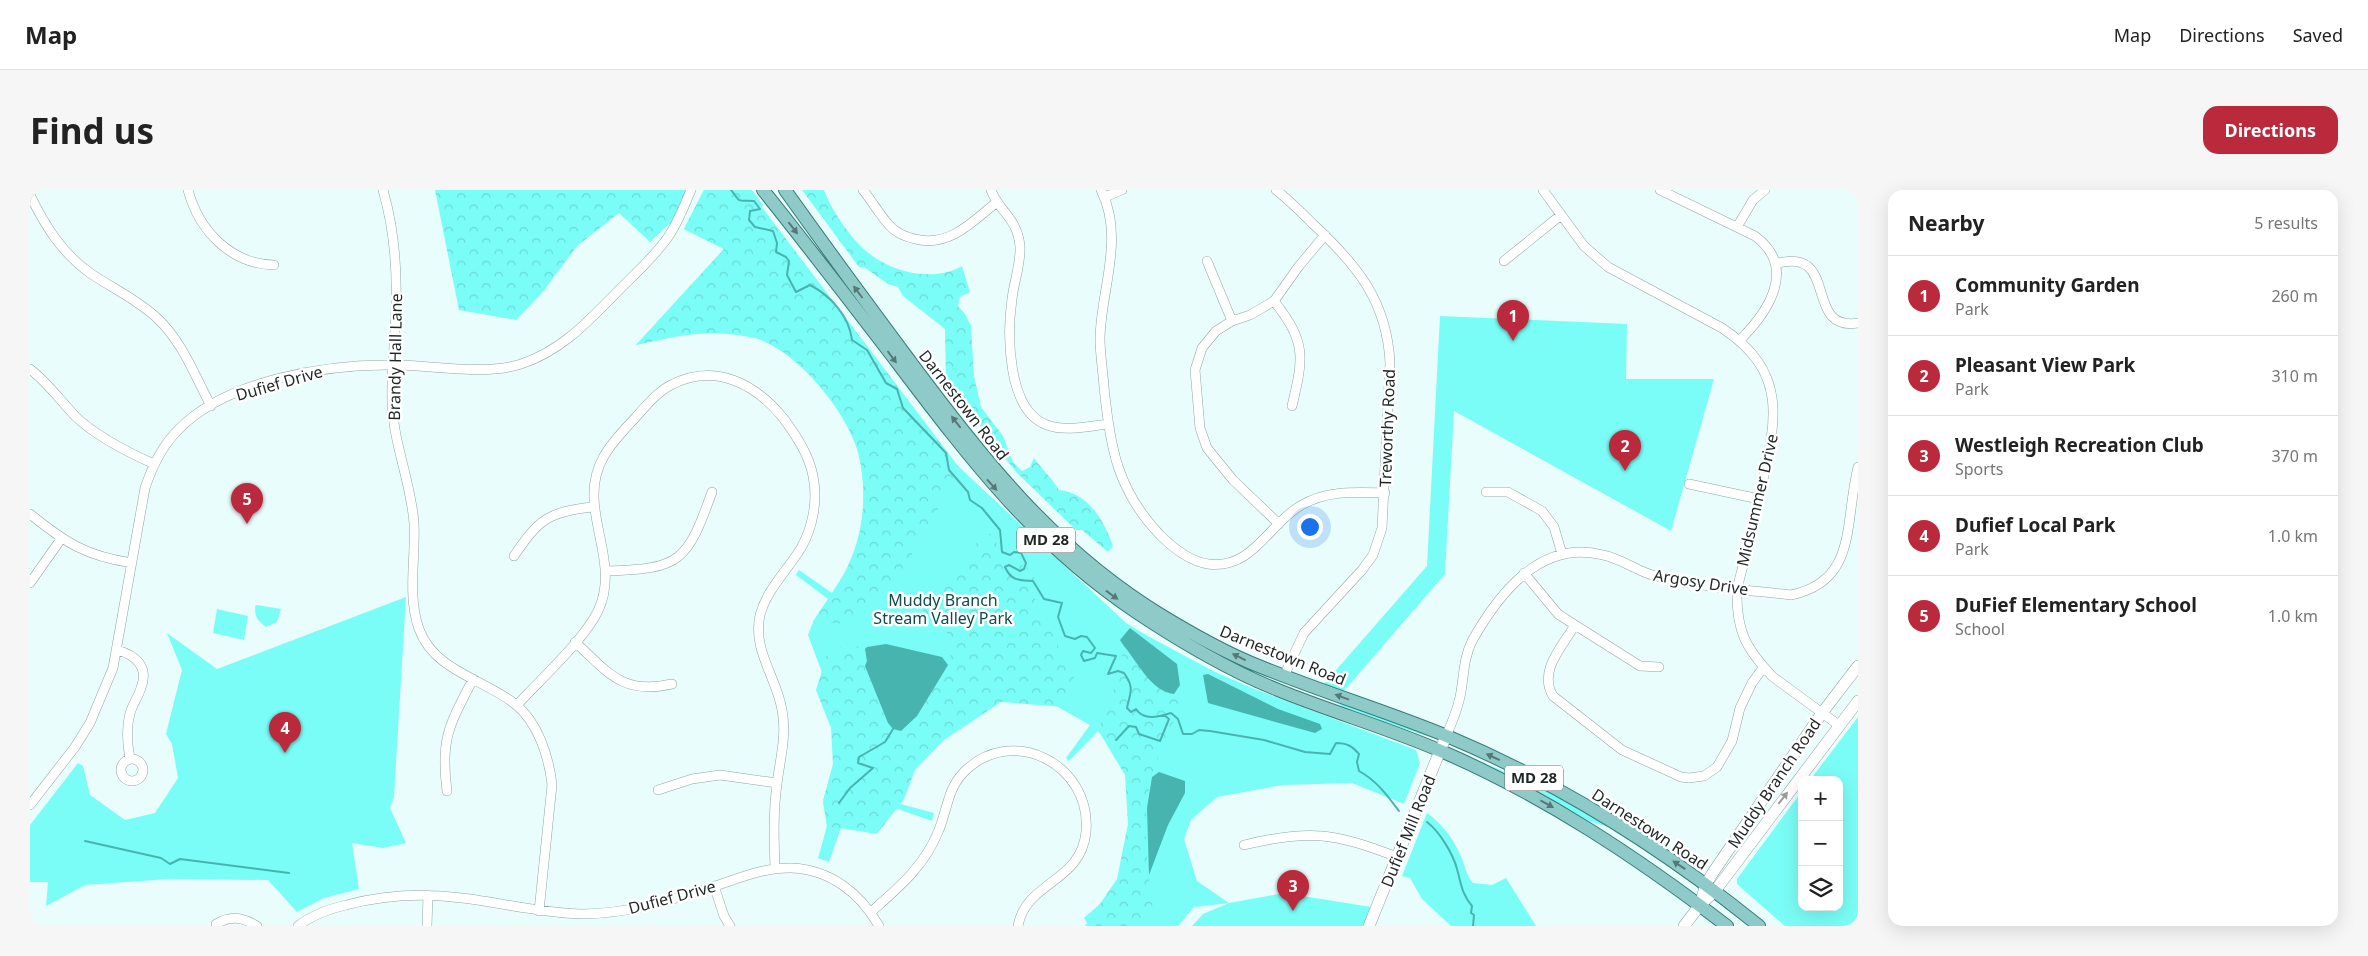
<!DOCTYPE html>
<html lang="en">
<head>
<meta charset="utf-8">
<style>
	:root { --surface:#fff; --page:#f6f6f6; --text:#222; --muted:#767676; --line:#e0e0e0; --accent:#ba293c }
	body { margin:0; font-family:"Noto Sans",sans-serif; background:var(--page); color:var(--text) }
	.controls { position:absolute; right:15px; bottom:15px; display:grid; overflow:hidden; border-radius:10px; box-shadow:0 5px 20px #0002 }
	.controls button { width:45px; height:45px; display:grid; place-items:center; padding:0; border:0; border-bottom:1px solid var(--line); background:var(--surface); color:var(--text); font:25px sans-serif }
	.you { position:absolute; left:1279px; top:336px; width:18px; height:18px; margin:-12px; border:4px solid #fff; border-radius:50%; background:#1a73e8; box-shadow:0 0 0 8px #1a73e833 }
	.badge { display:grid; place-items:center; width:32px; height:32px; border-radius:50%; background:var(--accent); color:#fff; font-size:16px; font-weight:700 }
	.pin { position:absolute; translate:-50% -41px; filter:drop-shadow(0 1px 2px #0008) }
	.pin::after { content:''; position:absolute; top:26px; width:18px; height:15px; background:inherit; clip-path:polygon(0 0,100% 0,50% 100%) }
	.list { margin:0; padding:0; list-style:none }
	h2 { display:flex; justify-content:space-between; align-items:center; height:65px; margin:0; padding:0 20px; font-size:21px }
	h2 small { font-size:16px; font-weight:400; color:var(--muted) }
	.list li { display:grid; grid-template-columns:32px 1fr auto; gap:15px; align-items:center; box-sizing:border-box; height:80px; padding:0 20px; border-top:1px solid var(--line) }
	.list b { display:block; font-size:19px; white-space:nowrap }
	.list p { margin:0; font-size:16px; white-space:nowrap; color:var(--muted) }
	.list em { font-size:16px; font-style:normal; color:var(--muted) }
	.icon { flex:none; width:28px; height:28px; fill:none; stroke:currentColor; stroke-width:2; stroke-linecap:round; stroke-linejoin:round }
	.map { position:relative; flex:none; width:1828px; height:736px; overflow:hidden; border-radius:15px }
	header { display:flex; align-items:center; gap:30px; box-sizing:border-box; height:70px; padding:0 25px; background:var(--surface); border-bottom:1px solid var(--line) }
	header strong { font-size:24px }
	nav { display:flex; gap:28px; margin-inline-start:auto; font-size:18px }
	.intro { display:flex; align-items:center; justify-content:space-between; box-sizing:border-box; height:120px; padding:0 30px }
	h1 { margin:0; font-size:35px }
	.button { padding:12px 22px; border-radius:15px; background:var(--accent); color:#fff; font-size:18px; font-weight:700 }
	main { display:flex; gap:30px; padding:0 30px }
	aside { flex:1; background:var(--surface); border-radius:15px; box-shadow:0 5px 20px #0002 }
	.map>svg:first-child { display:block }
	.green { fill:#7afdf6 }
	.forest { fill:url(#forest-crowns) }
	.water { fill:#47b4af }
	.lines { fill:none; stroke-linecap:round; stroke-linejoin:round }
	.stream { stroke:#47b4af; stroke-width:2 }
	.street-casing { stroke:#92a5a3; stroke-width:10 }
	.secondary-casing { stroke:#92a5a3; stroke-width:12 }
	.primary-casing { stroke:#367c78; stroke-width:14 }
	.street { stroke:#fff; stroke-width:9 }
	.secondary { stroke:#fff; stroke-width:11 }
	.primary { stroke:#8ecbc8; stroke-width:12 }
	.oneway { fill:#567977 }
	.oneway2 { fill:#9a9e9d }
	.labels { text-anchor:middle; stroke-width:5; stroke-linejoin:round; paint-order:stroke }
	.shield { fill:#fff; stroke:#626867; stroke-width:1 }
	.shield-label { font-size:15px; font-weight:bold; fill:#1f2726 }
	.street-label { font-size:16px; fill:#1f2726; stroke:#fff }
	.park-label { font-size:16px; fill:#0c4d4b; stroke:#fff }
</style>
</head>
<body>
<header>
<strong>Map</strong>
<nav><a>Map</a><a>Directions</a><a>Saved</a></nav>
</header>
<div class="intro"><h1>Find us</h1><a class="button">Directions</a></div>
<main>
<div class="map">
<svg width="1828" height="736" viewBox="0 0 1828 736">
	<defs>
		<pattern id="forest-crowns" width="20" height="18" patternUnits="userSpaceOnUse" patternTransform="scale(1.25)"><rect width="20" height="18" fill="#7afdf6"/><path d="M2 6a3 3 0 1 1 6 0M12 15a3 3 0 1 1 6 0" fill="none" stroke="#69d9d3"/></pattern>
	</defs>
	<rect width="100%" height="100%" fill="#e9fdfc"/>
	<!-- green -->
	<path class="green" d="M674 0H722L733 15 728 21 926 280 928 276 1096 433 1116 445 1183 481 1222 498 1386 560 1390 573 1374 614 1322 593 1253 595 1187 607 1161 630 1154 649 1167 691 1199 713 1164 717 1148 736H1059L1054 728 1090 696 1108 651 1102 584 1068 541 1039 571 1036 568 1060 535 1028 517 993 510 958 513 894 551 867 613 904 623 902 631 865 618 851 636 811 638 799 672 788 668 797 636 793 611 808 556 797 496 778 445 784 430 798 409 766 385 769 380 802 403C808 393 815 384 819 373 837 335 838 284 822 244 816 230 805 215 795 203 778 181 755 160 729 149 691 134 643 147 606 155L694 59 654 39Z
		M1410 126 1597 134 1596 189H1684L1641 341 1424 221 1415 384 1313 502 1293 495 1397 376Z
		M376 407 364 607 360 618 376 653 353 658 322 653 329 699 294 708 267 722 238 690 139 689 55 695 16 716 18 692H0V635L48 573 53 576 60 605 95 630 125 623 148 588 142 554 136 544 152 480 137 443 187 479Z
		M227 415 251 419 247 432 236 437C227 430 225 427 225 416Z
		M187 419 218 426 214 450 183 443Z
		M1301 509 1393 543 1400 547 1319 521Z
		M1828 527V736H1755L1707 694V689L1772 601V717H1809V590H1780Z
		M1430 563 1504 594 1582 638 1561 632Z
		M1397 623C1414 635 1425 651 1433 671 1436 680 1437 686 1443 693L1462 695 1476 688 1506 736H1421L1392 709 1380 688 1372 686Z
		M1254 703 1347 718 1339 736H1162L1173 724 1199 713Z"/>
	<!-- forest -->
	<path class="forest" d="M405 0H661L651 23 620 52 589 23 547 56 512 103 486 130 429 120Z
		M674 0H719L928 276 898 340 857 402 818 434 783 432C801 404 824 376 830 342 834 321 835 295 831 274 825 231 768 158 725 148 680 138 649 145 606 155L694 59 654 39Z
		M772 0H794C801 20 823 52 841 65 865 83 905 92 932 76L940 102 930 107 928 116 935 124 941 136 944 186 951 217 973 246 983 272 992 281 1000 277 1004 268C1012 279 1022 288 1029 300 1058 303 1074 330 1083 356L1078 362 1052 340H1046L986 282 916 193 915 139 873 106 868 97 858 94 834 77H829Z
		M965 343 968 365 1003 380 1005 409 1047 494 1023 516 971 512 914 550 885 580 874 609 847 644 797 636 793 611 803 575 801 538 786 500 797 464 818 453 835 459 837 471 835 477 858 533 887 526 918 475 922 460 915 435 892 422 953 345Z
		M1094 456 1131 500 1144 504 1151 511C1143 536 1129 560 1122 586 1110 630 1118 684 1124 728L1113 736H1055L1087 689 1098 634 1095 585 1068 540 1084 499Z"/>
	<!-- water -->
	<path class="water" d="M1100 438 1147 474 1150 495 1144 504C1121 501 1108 473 1094 456L1090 450Z
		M856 454 912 467 918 475 887 526 871 541 863 539 858 533 835 476 837 471 835 459 837 457Z
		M1178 484 1248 519 1290 534 1292 539 1285 543 1178 513 1173 485Z
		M1129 582 1155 591V603L1138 635 1119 685 1117 618 1122 587Z"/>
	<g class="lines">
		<!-- stream -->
		<path class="stream" d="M701 0C712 14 706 10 724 11L730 19 720 21 719 30 725 37 743 41 747 53 746 62 756 67 759 71 757 85 766 102 780 95C801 106 819 126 822 150L837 160 856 193 867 199 873 218 916 263 919 280 938 302 940 310 952 318 970 340 972 362 980 365 984 362 991 363 996 373 994 379 990 381 979 375 975 377C981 391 989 390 1003 391L1014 409 1032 413 1028 427 1035 446 1045 449 1051 446 1057 447 1065 458 1061 463 1053 461 1051 465 1054 471 1065 468 1067 463 1086 466 1078 484 1088 481 1094 483C1105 498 1100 503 1097 518L1101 522 1106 519C1114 531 1128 527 1141 523L1148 529 1153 544H1162L1169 540 1180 541 1234 550 1275 562 1300 564 1306 553C1317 553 1322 556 1329 564L1327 572 1329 581C1347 591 1357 605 1369 621
			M1086 550 1099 536 1106 537 1109 544 1130 551 1139 529 1134 525
			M809 613 820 598 843 578 828 573 829 567 855 552 863 539
			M1397 632C1410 642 1423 664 1427 679 1431 693 1432 705 1442 716L1441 723 1444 725 1443 736
			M55 651 131 668 140 674 150 669 259 683"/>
		<defs>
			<path id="street" d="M158 0C169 41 201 74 244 75
				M353 0C363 35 367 76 366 112 366 145 361 178 362 211 363 253 381 292 384 333 386 368 377 405 389 439 404 481 454 489 485 514 508 532 519 567 522 595L509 721
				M833 0C842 11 849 24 859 35 866 43 878 48 890 50 922 55 943 31 967 12
				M961 0C969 22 987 27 990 56 991 74 984 91 982 109 977 144 977 221 1017 235 1036 242 1059 236 1078 234
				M1071 0C1095 48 1071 99 1070 148 1070 165 1073 181 1074 197 1080 257 1087 300 1130 345 1143 358 1159 371 1178 374 1222 380 1238 335 1270 316 1296 300 1325 302 1355 303
				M1246 0C1259 10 1271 22 1283 34 1327 75 1357 111 1360 173L1352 338 1343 365 1332 380 1274 443 1254 486
				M1513 0 1554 56 1578 77 1692 138C1757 181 1747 228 1732 294 1725 329 1716 364 1707 399 1706 440 1715 458 1743 487L1810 536
				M1630 0 1725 46C1768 78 1738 122 1710 150
				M0 5C15 36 32 63 60 83 82 98 108 110 127 128 152 151 165 186 181 216
				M1075 7 1092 0
				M1707 37 1723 10 1735 0
				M1177 71 1202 131
				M1474 71 1531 25
				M1745 74C1811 55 1772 142 1828 133
				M1244 111C1276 152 1274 166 1262 216
				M0 179C17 192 30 210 45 226 67 247 97 262 124 274
				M1659 294 1729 309
				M1456 302H1478L1512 321 1524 337 1532 364
				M0 324C36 353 56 366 102 373
				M1249 334 1203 290 1177 258 1170 238 1165 180 1172 158 1186 141 1202 131 1220 125 1244 111 1269 76 1295 45
				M484 366C509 329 518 322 562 317
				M576 381C651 379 657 372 682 302
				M1494 383 1528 424 1545 435 1610 476 1629 477
				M0 393 31 349
				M1545 435C1532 457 1508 481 1523 506L1592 560 1651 587 1659 588 1674 586 1687 577 1702 551 1710 518 1722 493 1733 478
				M545 452C579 483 592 505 642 494
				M87 460C106 465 119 477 111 498 108 507 103 514 100 523 96 538 97 553 100 569
				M487 515C510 490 554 450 568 421 593 368 544 318 574 266 582 252 594 240 605 228 616 216 627 202 641 195 685 172 726 194 754 229 767 247 779 265 783 286 788 310 783 337 771 358 757 381 737 399 730 425 722 460 747 488 752 520 757 545 750 569 747 594 743 623 744 650 745 678
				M1416 546C1422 533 1427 520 1430 507 1434 488 1433 469 1442 451 1469 403 1511 349 1573 365 1593 369 1609 383 1629 387 1672 397 1717 400 1761 405 1828 391 1814 333 1828 277
				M91 580a11 11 0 1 1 22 0a11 11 0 1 1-22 0Z
				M628 600 662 589 690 585 747 593
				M417 601C410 548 420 534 443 489
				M0 615 45 557 60 533 83 478 115 298C122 277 132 256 148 240 196 190 297 174 364 175 403 175 454 186 491 174 534 160 561 128 592 97 608 81 625 66 638 47 648 33 654 16 661 0
				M1214 655C1280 639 1305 643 1367 667
				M684 696 694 726 700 736
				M841 722C868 698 894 677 908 642 917 622 917 600 933 583 981 533 1062 574 1056 642 1051 693 996 691 988 736
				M186 734C201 725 212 727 227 736
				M268 736C282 725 299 719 316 715 354 705 394 703 432 708 473 713 511 723 552 724 598 724 642 710 685 696 710 688 735 677 762 678 801 680 830 703 849 736
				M397 736 398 705"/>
			<path id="secondary" d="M1670 715 1676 694 1682 684 1792 523 1828 476
				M1339 736 1416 546
				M1654 736 1670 715 1685 701 1828 511"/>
			<path id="primary" d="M733 0C777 55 820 111 863 167 938 266 1002 352 1106 422 1151 452 1198 480 1248 500 1302 522 1358 538 1411 561 1515 606 1608 668 1697 736
				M755 0C795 56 836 112 877 167 951 267 1023 359 1131 425 1159 442 1189 459 1219 472 1285 500 1354 520 1419 547 1531 594 1635 660 1729 736"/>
		</defs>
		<!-- street casing -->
		<use href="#street" class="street-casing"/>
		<!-- secondary casing -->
		<use href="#secondary" class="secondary-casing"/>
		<!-- primary casing -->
		<use href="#primary" class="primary-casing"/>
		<!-- street -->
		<use href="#street" class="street"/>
		<!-- secondary -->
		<use href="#secondary" class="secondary"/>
		<!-- primary -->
		<use href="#primary" class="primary"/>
	</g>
	<!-- one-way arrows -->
	<defs><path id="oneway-solid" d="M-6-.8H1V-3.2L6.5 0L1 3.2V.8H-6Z" transform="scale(1.25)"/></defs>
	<g class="oneway">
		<use href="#oneway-solid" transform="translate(763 38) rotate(52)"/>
		<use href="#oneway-solid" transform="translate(828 102) rotate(-127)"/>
		<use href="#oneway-solid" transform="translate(862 167) rotate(53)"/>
		<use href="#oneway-solid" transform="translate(926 232) rotate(-128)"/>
		<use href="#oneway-solid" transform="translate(962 295) rotate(48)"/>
		<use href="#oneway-solid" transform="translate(1082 405) rotate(36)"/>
		<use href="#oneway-solid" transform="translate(1209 467) rotate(-154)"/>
		<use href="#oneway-solid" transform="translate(1312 507) rotate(-160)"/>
		<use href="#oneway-solid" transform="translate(1463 567) rotate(-155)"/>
		<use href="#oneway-solid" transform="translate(1517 614) rotate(29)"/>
		<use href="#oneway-solid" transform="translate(1649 675) rotate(-147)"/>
	</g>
	<use class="oneway2" href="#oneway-solid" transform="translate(1753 608) rotate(-52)"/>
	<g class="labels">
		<!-- shield labels -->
		<g class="shield">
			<rect x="987" y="337.5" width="58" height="25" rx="4"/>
			<rect x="1475" y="575.5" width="58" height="25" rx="4"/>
		</g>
		<g class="shield-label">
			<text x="1016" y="355">MD 28</text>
			<text x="1504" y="593">MD 28</text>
		</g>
		<!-- street labels -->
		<g class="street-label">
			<text transform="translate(365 167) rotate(-89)" y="6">Brandy Hall Lane</text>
			<text transform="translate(249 193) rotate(-16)" y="6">Dufief Drive</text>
			<text transform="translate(934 215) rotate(52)" y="6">Darnestown Road</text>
			<text transform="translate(1357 238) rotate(-88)" y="6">Treworthy Road</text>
			<text transform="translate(1727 310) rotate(-77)" y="6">Midsummer Drive</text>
			<text transform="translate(1671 392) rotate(9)" y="6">Argosy Drive</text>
			<text transform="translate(1253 465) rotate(22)" y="6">Darnestown Road</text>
			<text transform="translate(1744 593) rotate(-56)" y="6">Muddy Branch Road</text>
			<text transform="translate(1620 639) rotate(33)" y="6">Darnestown Road</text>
			<text transform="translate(1378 641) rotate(-68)" y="6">Dufief Mill Road</text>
			<text transform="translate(642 707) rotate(-15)" y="6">Dufief Drive</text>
		</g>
		<!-- park labels -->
		<g class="park-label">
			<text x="913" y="416">Muddy Branch<tspan x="913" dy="18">Stream Valley Park</tspan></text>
		</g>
	</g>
</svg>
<div class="controls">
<button>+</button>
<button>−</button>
<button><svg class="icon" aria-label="layers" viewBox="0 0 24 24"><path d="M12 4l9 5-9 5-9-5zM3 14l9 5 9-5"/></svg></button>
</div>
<div class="you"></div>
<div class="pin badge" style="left:1483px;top:151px">1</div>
<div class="pin badge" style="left:1595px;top:281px">2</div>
<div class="pin badge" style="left:1263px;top:721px">3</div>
<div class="pin badge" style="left:255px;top:563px">4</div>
<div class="pin badge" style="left:217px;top:334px">5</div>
</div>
<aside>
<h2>Nearby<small>5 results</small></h2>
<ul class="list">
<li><span class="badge">1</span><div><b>Community Garden</b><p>Park</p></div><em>260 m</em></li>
<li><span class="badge">2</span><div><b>Pleasant View Park</b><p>Park</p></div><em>310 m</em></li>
<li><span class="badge">3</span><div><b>Westleigh Recreation Club</b><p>Sports</p></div><em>370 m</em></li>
<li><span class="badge">4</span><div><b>Dufief Local Park</b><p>Park</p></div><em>1.0 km</em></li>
<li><span class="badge">5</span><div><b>DuFief Elementary School</b><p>School</p></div><em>1.0 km</em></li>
</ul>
</aside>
</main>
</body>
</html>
